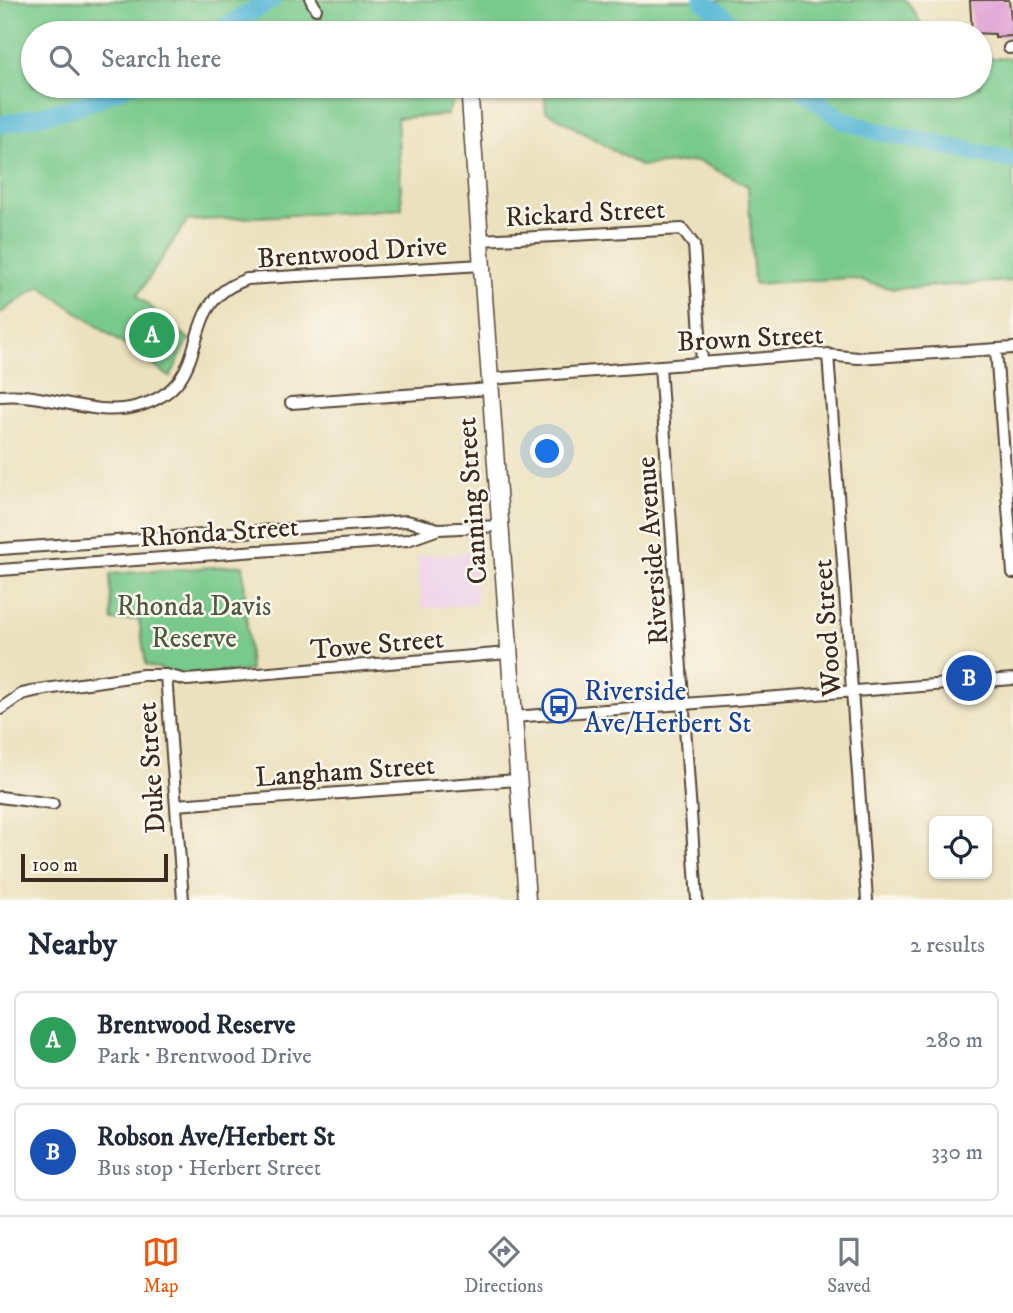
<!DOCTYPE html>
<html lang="en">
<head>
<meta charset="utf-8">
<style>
	:root { --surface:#fff; --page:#f6f6f7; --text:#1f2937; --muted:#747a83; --line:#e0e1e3; --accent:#ea580c }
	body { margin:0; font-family:"IM FELL DW Pica",serif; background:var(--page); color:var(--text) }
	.controls { position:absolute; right:21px; bottom:21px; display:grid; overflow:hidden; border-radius:10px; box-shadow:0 2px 5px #0004 }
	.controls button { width:63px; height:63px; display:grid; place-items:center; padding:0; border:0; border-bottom:2px solid var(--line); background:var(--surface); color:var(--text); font:35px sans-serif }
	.scale { position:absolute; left:21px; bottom:18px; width:147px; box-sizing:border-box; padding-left:7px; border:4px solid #3b2a1e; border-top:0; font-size:19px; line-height:24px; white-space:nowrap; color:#3b2a1e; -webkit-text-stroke:5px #fbf7ec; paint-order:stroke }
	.you { position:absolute; left:548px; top:452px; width:24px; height:24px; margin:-18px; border:5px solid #fff; border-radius:50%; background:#1a73e8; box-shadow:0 0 0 10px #1a73e833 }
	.badge { display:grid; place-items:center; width:46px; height:46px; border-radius:50%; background:var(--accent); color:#fff; font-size:23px; font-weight:700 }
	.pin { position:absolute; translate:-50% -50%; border:4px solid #fff; box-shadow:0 2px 7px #0006 }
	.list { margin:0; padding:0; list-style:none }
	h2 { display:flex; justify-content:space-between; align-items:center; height:91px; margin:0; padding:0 28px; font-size:30px }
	h2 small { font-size:23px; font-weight:400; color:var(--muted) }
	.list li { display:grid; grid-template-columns:46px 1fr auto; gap:21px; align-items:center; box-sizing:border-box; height:98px; margin:0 14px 14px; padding:0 14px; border:2px solid var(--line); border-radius:10px }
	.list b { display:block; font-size:26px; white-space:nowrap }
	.list p { margin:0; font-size:23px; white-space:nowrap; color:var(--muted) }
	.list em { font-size:23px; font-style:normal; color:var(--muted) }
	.icon { flex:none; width:38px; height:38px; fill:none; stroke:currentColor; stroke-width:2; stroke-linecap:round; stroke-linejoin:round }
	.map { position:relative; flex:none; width:1013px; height:900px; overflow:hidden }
	.search { position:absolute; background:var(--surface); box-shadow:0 2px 5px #0004; left:21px; right:21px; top:21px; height:77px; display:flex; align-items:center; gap:18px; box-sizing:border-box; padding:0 24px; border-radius:38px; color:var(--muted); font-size:26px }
	.sheet { height:315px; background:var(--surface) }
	nav { display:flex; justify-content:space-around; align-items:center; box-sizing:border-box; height:98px; border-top:2px solid var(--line); background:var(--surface); font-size:19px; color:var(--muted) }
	nav a { display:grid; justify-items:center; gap:4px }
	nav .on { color:var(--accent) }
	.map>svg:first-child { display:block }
	.built { fill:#edd0e9 }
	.green { fill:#78c98b; stroke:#5a7a54; stroke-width:2 }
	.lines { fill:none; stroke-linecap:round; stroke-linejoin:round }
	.river { stroke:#58b8d6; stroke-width:18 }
	.building { fill:#de9cd3 }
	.street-casing { stroke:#554536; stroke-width:14 }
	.secondary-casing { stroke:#554536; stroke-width:19 }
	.street { stroke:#fff; stroke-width:10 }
	.secondary { stroke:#fff; stroke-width:16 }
	.labels { text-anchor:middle; stroke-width:5; stroke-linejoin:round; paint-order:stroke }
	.street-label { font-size:28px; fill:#3b2a1e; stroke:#fbf7ec }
	.park-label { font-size:28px; fill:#4d5a3f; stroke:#fbf7ec }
	.transit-label { font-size:28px; fill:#164399; stroke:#fbf7ec; text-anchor:start }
</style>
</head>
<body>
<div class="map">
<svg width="1013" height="900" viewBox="0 0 1013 900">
	<rect width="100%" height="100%" fill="#fbf7ec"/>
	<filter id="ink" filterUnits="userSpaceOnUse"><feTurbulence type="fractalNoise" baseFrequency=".0143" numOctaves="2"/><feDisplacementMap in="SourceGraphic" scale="14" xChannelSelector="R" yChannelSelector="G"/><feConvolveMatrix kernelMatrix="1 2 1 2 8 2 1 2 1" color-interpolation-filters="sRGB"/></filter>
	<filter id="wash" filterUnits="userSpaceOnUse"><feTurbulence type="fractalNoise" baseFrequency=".00686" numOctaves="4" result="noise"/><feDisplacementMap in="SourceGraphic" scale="28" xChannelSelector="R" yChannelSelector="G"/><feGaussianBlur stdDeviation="1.57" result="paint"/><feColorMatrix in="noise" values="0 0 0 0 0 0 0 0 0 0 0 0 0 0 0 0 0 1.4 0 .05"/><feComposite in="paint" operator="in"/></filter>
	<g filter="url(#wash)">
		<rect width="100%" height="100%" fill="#ebe1be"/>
		<!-- built -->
		<path class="built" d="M473 552 477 604 422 608 417 556Z"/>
		<!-- green -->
		<path class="green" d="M0 0H906L928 33H33V86H458L447 115 397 118 402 209 187 221 137 296 189 339 170 377 40 286 0 313Z
			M980 58H1013V281L893 289 850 278 754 284 748 186 699 161 640 166 546 111 544 86H980Z
			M243 565 250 671 182 675 146 665 139 619 112 621 110 574Z"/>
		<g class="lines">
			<!-- river -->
			<path class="river" d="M702 0 744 33
				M214 33 272 0
				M798 86 842 120 879 132 1013 160
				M0 125 77 107 127 86"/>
		</g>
		<g id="blocks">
			<!-- building -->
			<path class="building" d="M970 0H1009L1011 19H1013L1012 36 995 37V34L972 33Z"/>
		</g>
	</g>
	<g filter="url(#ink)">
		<use href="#blocks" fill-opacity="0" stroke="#554536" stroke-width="2"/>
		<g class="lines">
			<defs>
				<path id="street" d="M311 0 316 9
					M1009 48 1013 47
					M480 240 682 229 694 245 702 362
					M996 350 1013 573
					M828 354 867 900
					M660 366 697 900
					M490 379 817 354 858 358 1013 348
					M0 396C46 391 93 419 138 406 207 387 184 327 219 295 227 287 237 283 247 279L482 265
					M291 403 490 389
					M0 549 407 521 439 529
					M0 570 408 540 439 529 499 526
					M166 675 183 900
					M0 709 22 694 39 690 143 675H166L187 680 508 653
					M513 717 1013 679
					M0 797 53 804
					M176 805 517 780"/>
				<path id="secondary" d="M470 99 527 900"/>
			</defs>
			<!-- street casing -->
			<use href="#street" class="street-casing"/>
			<!-- secondary casing -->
			<use href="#secondary" class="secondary-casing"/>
			<!-- street -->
			<use href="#street" class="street"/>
			<!-- secondary -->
			<use href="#secondary" class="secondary"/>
		</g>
	</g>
	<!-- icons -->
	<defs>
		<symbol id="bus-ring" viewBox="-11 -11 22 22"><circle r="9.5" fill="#fbf7ec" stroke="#1a4fb4" stroke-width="1.5"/><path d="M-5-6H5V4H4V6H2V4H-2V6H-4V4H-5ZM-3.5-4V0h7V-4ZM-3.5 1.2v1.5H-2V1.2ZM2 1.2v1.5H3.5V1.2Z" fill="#1a4fb4"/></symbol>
	</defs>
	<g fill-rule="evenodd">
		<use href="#bus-ring" x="540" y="687" width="38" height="38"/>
	</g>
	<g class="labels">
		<!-- street labels -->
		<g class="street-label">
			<text transform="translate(585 212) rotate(-3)" y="10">Rickard Street</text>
			<text transform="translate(352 251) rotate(-4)" y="10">Brentwood Drive</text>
			<text transform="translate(750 337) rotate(-3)" y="10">Brown Street</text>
			<text transform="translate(471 501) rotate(-94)" y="10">Canning Street</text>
			<text transform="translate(219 531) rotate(-4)" y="10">Rhonda Street</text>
			<text transform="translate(651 551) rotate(-94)" y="10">Riverside Avenue</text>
			<text transform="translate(826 628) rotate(-94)" y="10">Wood Street</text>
			<text transform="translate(377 643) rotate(-5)" y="10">Towe Street</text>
			<text transform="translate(150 768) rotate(-94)" y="10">Duke Street</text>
			<text transform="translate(345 770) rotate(-4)" y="10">Langham Street</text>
		</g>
		<!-- park labels -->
		<g class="park-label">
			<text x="194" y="615">Rhonda Davis<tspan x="194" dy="32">Reserve</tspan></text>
		</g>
		<!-- transit labels -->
		<g class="transit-label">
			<text x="584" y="700">Riverside<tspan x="584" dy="32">Ave/Herbert St</tspan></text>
		</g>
	</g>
</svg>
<div class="controls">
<button><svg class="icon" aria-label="locate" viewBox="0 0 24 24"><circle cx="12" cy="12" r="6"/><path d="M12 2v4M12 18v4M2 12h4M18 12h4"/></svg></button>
</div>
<div class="scale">100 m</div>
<div class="you"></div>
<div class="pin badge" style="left:152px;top:335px;background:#2e9e5b">A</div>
<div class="pin badge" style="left:969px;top:678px;background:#1a4fb4">B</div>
<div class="search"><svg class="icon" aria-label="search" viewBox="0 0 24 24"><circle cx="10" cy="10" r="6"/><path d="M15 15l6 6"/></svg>Search here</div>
</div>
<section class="sheet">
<h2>Nearby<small>2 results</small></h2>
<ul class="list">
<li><span class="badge" style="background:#2e9e5b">A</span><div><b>Brentwood Reserve</b><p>Park · Brentwood Drive</p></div><em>280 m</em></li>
<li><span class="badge" style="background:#1a4fb4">B</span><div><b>Robson Ave/Herbert St</b><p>Bus stop · Herbert Street</p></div><em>330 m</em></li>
</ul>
</section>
<nav>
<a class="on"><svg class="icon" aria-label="map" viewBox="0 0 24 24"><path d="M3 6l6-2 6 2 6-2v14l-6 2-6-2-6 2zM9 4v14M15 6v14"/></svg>Map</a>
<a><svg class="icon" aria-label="directions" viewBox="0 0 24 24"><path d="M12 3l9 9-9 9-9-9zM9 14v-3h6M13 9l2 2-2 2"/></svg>Directions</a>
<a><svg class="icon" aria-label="saved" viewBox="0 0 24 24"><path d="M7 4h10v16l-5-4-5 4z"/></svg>Saved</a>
</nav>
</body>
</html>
